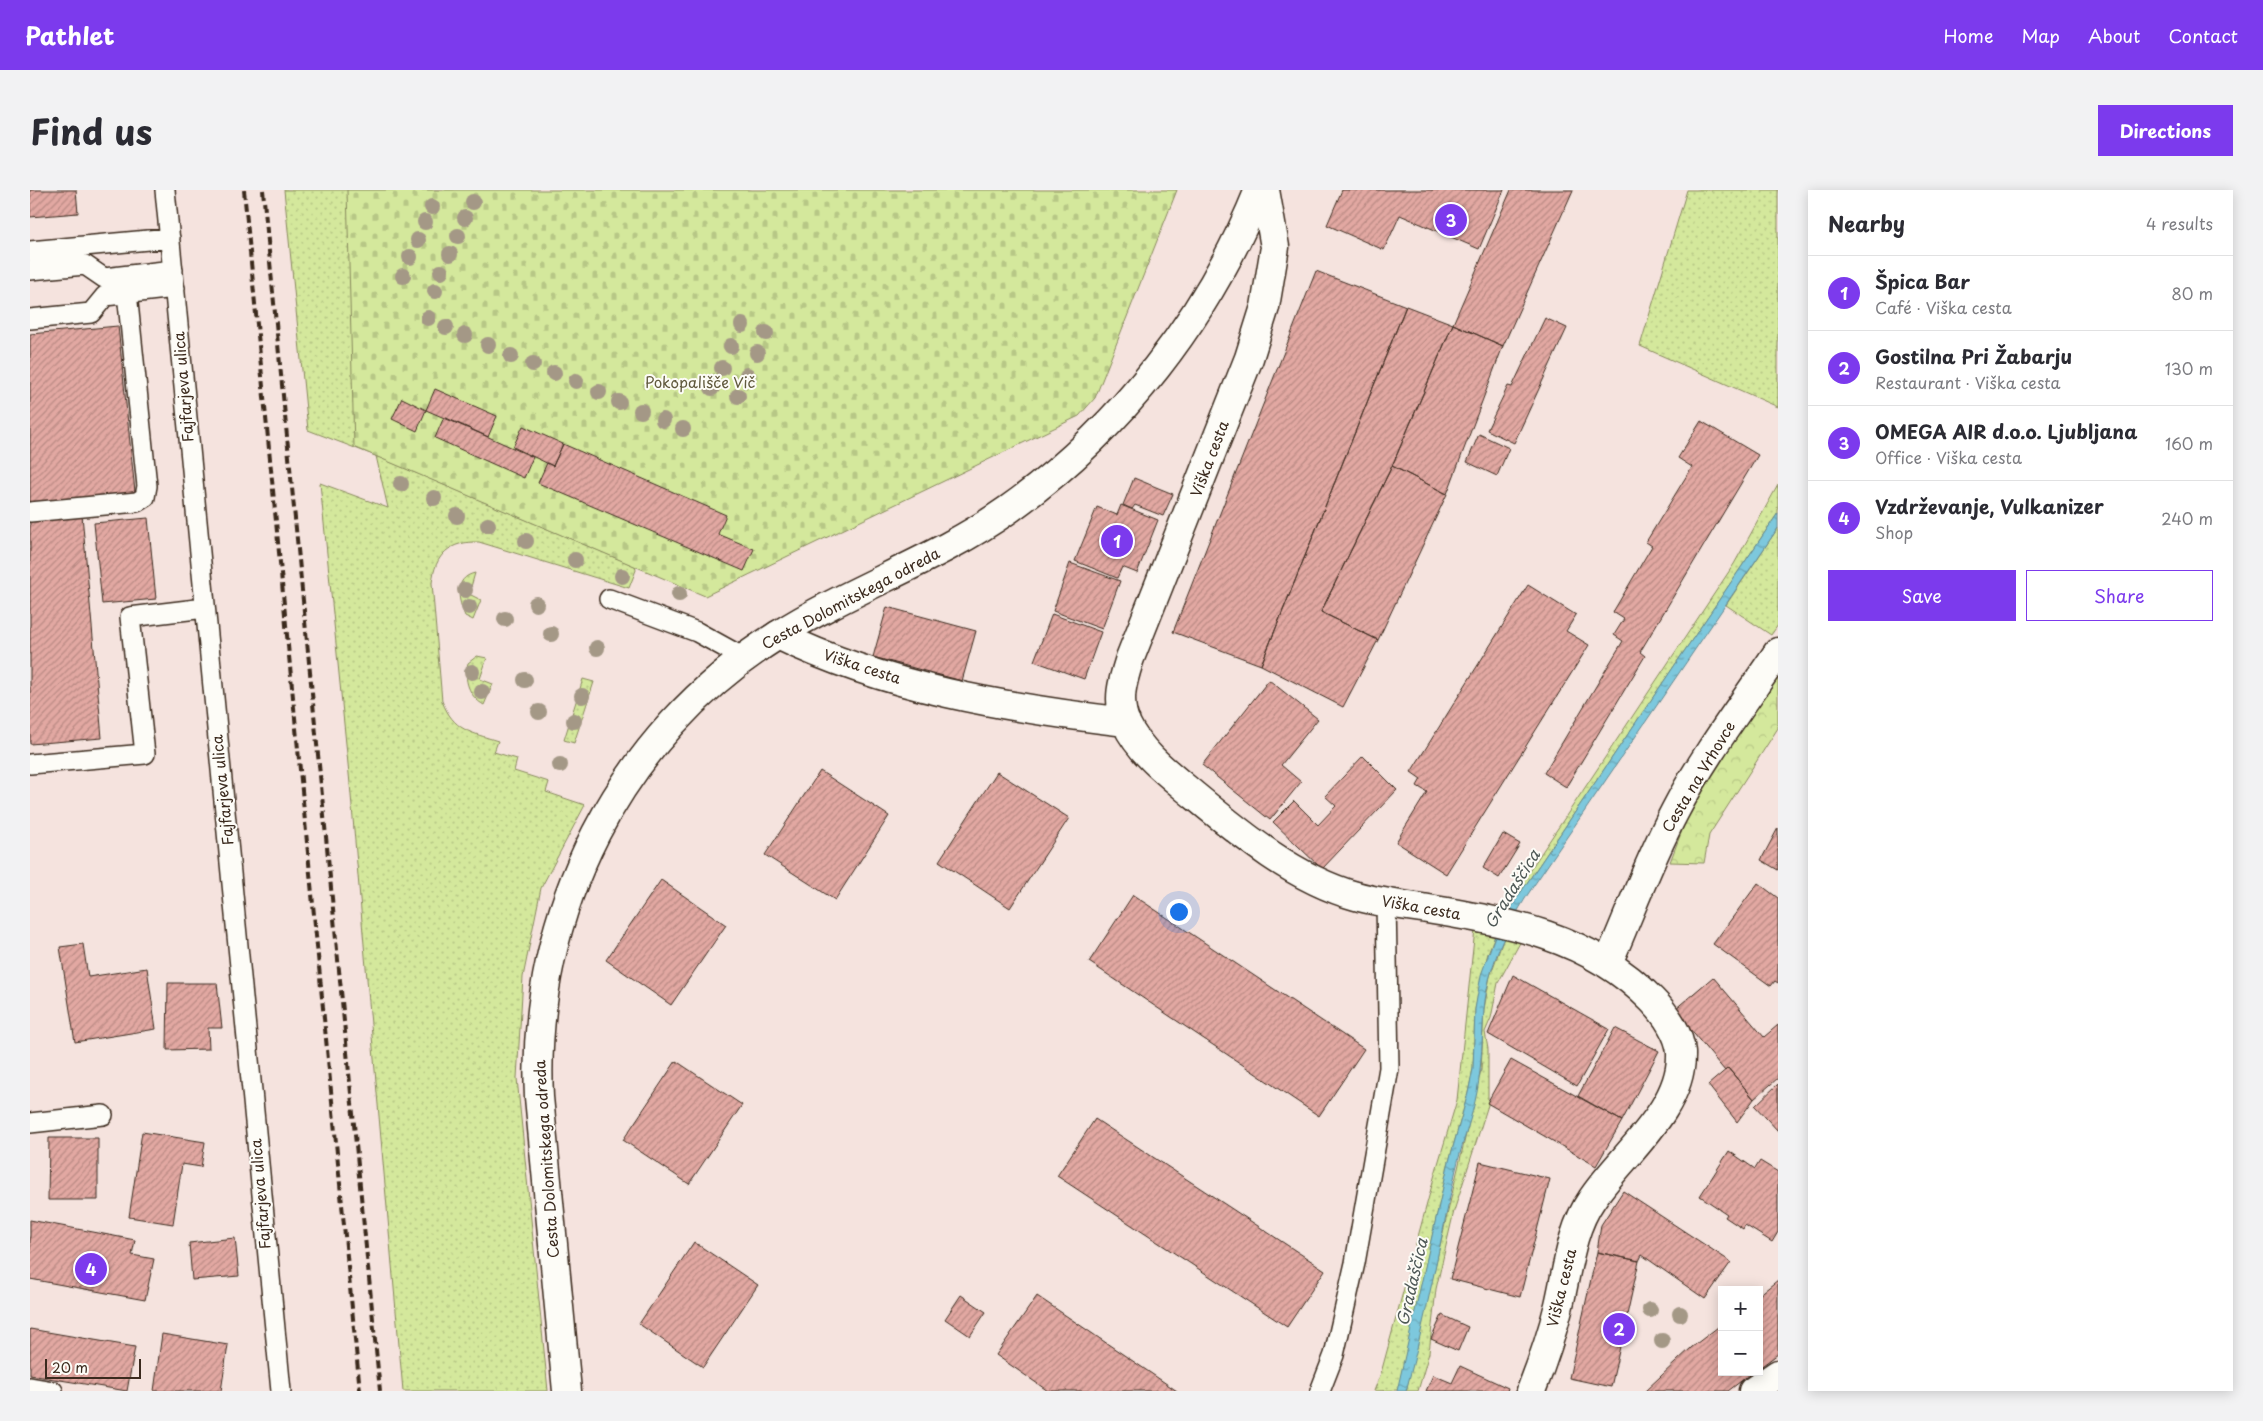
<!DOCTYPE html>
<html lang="en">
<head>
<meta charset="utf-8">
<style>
	:root { --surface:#fff; --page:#f2f2f3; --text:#2b2b33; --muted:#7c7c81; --line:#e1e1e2; --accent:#7c3aed }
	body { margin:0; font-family:"Playpen Sans",sans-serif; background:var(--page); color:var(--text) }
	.controls { position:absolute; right:15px; bottom:15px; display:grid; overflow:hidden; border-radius:0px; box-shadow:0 2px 12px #0003 }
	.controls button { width:45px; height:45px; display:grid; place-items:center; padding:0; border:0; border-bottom:1px solid var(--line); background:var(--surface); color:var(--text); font:25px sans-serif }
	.scale { position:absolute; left:15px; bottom:12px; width:96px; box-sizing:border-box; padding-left:5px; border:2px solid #3b2a1e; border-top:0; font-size:14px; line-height:18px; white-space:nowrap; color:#3b2a1e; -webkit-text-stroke:4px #fdfcf7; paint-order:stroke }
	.you { position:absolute; left:1148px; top:721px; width:18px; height:18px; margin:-12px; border:4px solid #fff; border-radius:50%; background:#1a73e8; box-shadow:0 0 0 8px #1a73e833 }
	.badge { display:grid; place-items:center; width:32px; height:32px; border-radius:50%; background:var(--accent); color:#fff; font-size:16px; font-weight:700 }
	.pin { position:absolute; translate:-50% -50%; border:2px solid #fff; box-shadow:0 1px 5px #0006 }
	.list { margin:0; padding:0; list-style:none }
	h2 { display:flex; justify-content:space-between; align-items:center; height:65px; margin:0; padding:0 20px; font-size:21px }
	h2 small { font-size:16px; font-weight:400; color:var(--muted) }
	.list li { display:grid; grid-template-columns:32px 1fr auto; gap:15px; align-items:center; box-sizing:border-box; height:75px; padding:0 20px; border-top:1px solid var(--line) }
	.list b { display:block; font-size:19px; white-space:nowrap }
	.list p { margin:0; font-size:16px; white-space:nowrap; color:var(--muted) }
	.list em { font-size:16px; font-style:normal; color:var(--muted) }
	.actions { display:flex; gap:10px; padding:15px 20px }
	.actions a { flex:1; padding:11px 0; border:1px solid var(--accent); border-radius:0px; text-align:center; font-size:18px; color:var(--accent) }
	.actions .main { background:var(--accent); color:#fff }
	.map { position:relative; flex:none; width:1748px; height:1201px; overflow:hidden; border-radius:0px }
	header { display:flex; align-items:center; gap:30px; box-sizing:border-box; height:70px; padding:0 25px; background:var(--accent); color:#fff }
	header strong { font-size:24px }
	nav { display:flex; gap:28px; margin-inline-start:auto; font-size:18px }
	.intro { display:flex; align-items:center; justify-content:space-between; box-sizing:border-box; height:120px; padding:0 30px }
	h1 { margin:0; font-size:35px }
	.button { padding:12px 22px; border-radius:0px; background:var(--accent); color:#fff; font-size:18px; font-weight:700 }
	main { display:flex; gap:30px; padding:0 30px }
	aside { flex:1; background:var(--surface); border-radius:0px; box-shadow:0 2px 12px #0003 }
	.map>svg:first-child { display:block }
	.green { fill:url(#green-dots); stroke:#88895d }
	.forest { fill:url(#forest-crowns); stroke:#88895d }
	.cemetery { fill:url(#cemetery-stones); stroke:#88895d }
	.water { fill:url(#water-ripples); stroke:#638991 }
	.building { fill:url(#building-hatch); stroke:#3b2a1e }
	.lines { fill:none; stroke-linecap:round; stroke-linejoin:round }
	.lane-casing { stroke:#3b2a1e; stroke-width:22 }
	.street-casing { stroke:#3b2a1e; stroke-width:31 }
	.secondary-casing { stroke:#3b2a1e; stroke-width:31 }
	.lane { stroke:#fdfcf7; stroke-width:19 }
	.street { stroke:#fdfcf7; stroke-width:28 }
	.secondary { stroke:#fdfcf7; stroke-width:28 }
	.rail { stroke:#3b2a1e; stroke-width:4; stroke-dasharray:8 4; stroke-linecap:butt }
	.tree { fill:#a49886 }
	.labels { text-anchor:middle; stroke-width:4; stroke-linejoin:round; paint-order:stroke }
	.park-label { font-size:15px; fill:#615a3e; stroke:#fdfcf7 }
	.street-label { font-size:15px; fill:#3b2a1e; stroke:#fdfcf7 }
	.water-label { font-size:16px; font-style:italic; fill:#4f5957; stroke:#fdfcf7 }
</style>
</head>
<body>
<header>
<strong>Pathlet</strong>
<nav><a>Home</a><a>Map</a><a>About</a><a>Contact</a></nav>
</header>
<div class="intro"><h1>Find us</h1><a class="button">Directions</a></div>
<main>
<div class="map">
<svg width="1748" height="1201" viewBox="0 0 1748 1201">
	<defs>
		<pattern id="green-dots" width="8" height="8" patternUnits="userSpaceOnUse" patternTransform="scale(1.25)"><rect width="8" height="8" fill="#d4e89c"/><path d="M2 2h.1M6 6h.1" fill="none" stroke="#b7c786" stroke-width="1.8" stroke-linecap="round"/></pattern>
		<pattern id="forest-crowns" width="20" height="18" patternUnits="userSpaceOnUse" patternTransform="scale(1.25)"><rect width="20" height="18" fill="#d4e89c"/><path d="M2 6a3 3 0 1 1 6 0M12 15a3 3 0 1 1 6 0" fill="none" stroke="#b7c786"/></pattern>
		<pattern id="cemetery-stones" width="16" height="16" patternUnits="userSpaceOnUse" patternTransform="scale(1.25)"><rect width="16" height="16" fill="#d4e89c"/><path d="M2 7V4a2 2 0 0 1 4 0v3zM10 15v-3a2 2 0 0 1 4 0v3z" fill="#b7c786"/></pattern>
		<pattern id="water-ripples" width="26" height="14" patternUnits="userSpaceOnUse" patternTransform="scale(1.25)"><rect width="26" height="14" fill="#7dc8dd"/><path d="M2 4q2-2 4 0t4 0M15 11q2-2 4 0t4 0" fill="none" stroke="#68a3b3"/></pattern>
		<pattern id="building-hatch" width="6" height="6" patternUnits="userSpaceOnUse" patternTransform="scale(1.25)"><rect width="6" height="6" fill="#e2a8a2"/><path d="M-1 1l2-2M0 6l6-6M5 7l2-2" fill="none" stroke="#b88983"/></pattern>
	</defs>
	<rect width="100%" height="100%" fill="#f5e3de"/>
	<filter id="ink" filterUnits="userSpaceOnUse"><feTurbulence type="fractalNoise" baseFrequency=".02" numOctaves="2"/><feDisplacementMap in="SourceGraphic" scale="10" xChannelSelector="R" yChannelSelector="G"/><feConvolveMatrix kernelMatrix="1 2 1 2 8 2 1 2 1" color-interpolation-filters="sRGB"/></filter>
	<g filter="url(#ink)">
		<!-- green -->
		<path class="green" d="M254 0H424L346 266 605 376 606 380 599 398 449 352C420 351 405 364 402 393L412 511C424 541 440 542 468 551L464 562 487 569 484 581 519 592 516 602 555 615 511 698 493 787 487 888 518 1201H373L320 594 290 293 358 318 346 266 278 240Z
			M1657 0H1748V217L1610 156Z
			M1748 295V323L1478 721 1474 719 1704 374Z
			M1748 338V435L1741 445 1696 415Z
			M445 383 439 404 451 410 443 430 435 426C428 410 423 388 445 383Z
			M447 466 457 468 450 489 463 494 454 515C439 507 433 489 438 473Z
			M553 489 564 492 544 553 534 550Z
			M1445 739 1466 743 1458 763 1445 819 1443 879 1438 903 1418 975 1368 1200 1344 1201 1351 1183 1405 984 1427 910Z
			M1475 745 1492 749 1468 793 1461 828 1455 842 1458 859V915L1424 1021 1406 1099 1399 1163 1388 1201H1376L1451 880 1454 819 1460 786Z"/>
		<!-- forest -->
		<path class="forest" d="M1748 476V538L1679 645 1674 673 1640 672 1662 614Z"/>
		<!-- cemetery -->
		<path class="cemetery" d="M317 0H1147L1065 208 1049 226 675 406 324 257Z"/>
		<!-- water -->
		<path class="water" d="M1748 323V338L1498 704C1476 739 1458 777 1454 819 1452 847 1452 874 1447 902 1442 928 1432 953 1426 979 1410 1053 1396 1128 1376 1201H1367L1418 975 1438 903 1443 879 1445 819 1451 785 1466 743 1478 721Z"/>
		<!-- building -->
		<path class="building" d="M0 0H46L48 23 0 27Z
			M1312 0H1474L1449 59 1370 25 1354 60 1297 35Z
			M1481 0H1543L1473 156 1423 134Z
			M1286 81 1376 116 1231 475 1143 442Z
			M1376 116 1423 134 1362 276 1291 422 1348 450 1313 517 1231 475Z
			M1515 128 1537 138 1484 253 1457 240 1478 196 1482 197Z
			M1423 134 1473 156 1417 304 1362 276Z
			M88 136 105 302 0 313V144Z
			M405 199 467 226 458 247 396 220Z
			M372 208 396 220 387 241 362 229Z
			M414 227 503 267 494 288 405 248Z
			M1671 231 1728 265 1610 462 1615 466 1536 597 1514 583 1593 451 1584 445 1594 429 1583 422 1622 356 1616 352 1662 277 1648 268Z
			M493 236 533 254 523 276 483 257Z
			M1449 244 1479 258 1467 286 1437 272Z
			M533 254 696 325 688 344 724 359 714 381 508 293 517 273 523 276Z
			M1362 276 1417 304 1348 450 1291 422Z
			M1104 288 1143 304 1133 326 1105 315 1102 319 1093 315Z
			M1091 315 1128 330 1107 383 1092 377 1087 388 1045 371 1067 317 1087 325Z
			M52 325 72 548 0 554V330Z
			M118 328 126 409 72 414 64 333Z
			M1040 373 1090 391 1072 439 1023 421Z
			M1498 395 1546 425 1536 441 1559 455 1416 684 1366 652 1397 602 1387 596 1391 589 1381 582Z
			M857 417 946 441 932 491 843 467Z
			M1022 424 1071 442 1054 489 1004 471Z
			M1239 490 1288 529 1251 575 1271 592 1240 630 1172 575Z
			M1333 566 1367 600 1292 679 1243 632 1264 611 1288 635 1306 616 1295 606Z
			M790 581 859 626 805 710 735 665Z
			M967 582 1039 628 980 718 909 671Z
			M1748 638V680L1731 670Z
			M1473 644 1490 654 1469 688 1453 678Z
			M631 690 696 735 641 815 576 770Z
			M1728 693 1748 708V793L1745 791 1741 796 1683 754Z
			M1103 705 1334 859 1289 926 1059 772Z
			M53 754 58 787 117 778 126 839 45 852 30 757Z
			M1483 785 1579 839 1547 896 1458 844Z
			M1683 787 1734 847 1748 835V888L1724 909 1698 878 1695 881 1644 820Z
			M138 793H187L192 838H178L179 859 137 860Z
			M1585 838 1629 861 1592 931 1548 906Z
			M1481 870 1592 931 1566 976 1457 913Z
			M646 871 712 915 659 994 593 950Z
			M1698 878 1724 909 1707 932 1678 895Z
			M1748 894V941L1725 916Z
			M1065 929 1295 1080 1257 1137 1027 986Z
			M112 942 175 952 171 977 152 974 143 1034 99 1027Z
			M19 948H68V1010H18Z
			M1699 961 1725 979 1730 971 1748 982V1042L1742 1052 1715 1035 1713 1039 1695 1027 1697 1024 1670 1006Z
			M1450 972 1520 989 1490 1107 1420 1089Z
			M1593 1001 1701 1072 1675 1109 1612 1065 1609 1071 1567 1062 1571 1035Z
			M0 1030 105 1050 102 1065 124 1069 115 1110 0 1089Z
			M205 1048 209 1086 162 1090 159 1053Z
			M664 1052 728 1095 673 1177 609 1134Z
			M1567 1062 1609 1071 1581 1197 1539 1188Z
			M1748 1090V1164L1729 1178V1105Z
			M931 1105 956 1122 940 1146 915 1129Z
			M1007 1106 1147 1201H1018L966 1165Z
			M1412 1125 1438 1137 1428 1161 1401 1149Z
			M1692 1134V1182H1723L1698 1201H1615L1662 1157Z
			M0 1139 105 1157 97 1201 0 1185Z
			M132 1144 198 1155 191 1201H124Z
			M1430 1176 1478 1198 1477 1201H1396L1403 1185 1422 1193Z"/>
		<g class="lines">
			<defs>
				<path id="lane" d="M135 0 251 1201
					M0 61 140 48
					M0 80 55 75 74 88 143 80
					M0 129 61 123 75 106 145 98
					M0 322 107 312 115 307 117 296 97 103
					M579 409 667 442 714 468
					M0 574 115 564 100 427 175 418
					M0 933 73 925
					M0 1197 23 1201
					M1290 1201 1304 1165 1325 1073 1359 878 1356 712"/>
				<path id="street" d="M1235 0 1245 57 1235 117 1219 168 1100 468C1093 490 1086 510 1096 533 1110 563 1140 585 1165 606 1212 645 1265 689 1326 706 1347 712 1370 715 1392 718 1477 732 1559 745 1622 810 1635 823 1650 844 1651 863 1653 920 1590 966 1562 1009 1541 1039 1537 1081 1529 1115 1522 1144 1512 1173 1501 1201
					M748 445C856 498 977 518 1096 532
					M1578 773C1600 723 1619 670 1645 621 1674 565 1713 514 1748 462
					M1723 1201 1748 1184"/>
				<path id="secondary" d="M537 1201 509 907C500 721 590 544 748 445 822 398 907 370 979 319 1091 239 1178 127 1229 0"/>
			</defs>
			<!-- lane casing -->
			<use href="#lane" class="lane-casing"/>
			<!-- street casing -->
			<use href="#street" class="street-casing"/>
			<!-- secondary casing -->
			<use href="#secondary" class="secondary-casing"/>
			<!-- lane -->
			<use href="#lane" class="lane"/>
			<!-- street -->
			<use href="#street" class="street"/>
			<!-- secondary -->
			<use href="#secondary" class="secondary"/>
			<!-- rail -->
			<path class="rail" d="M214 0 330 1201
				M233 0 350 1201"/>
		</g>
		<!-- trees -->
		<g class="tree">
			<circle cx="443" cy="12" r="8"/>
			<circle cx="402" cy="17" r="8"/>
			<circle cx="435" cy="28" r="8"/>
			<circle cx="395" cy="32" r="8"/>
			<circle cx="428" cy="46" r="8"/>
			<circle cx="388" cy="50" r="8"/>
			<circle cx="420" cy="64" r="8"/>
			<circle cx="380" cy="67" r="8"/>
			<circle cx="411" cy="82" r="8"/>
			<circle cx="373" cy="86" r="8"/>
			<circle cx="405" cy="101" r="8"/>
			<circle cx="398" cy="128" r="8"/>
			<circle cx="712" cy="135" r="8"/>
			<circle cx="416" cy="137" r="8"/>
			<circle cx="736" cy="143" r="8"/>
			<circle cx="435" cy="145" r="8"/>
			<circle cx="458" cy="155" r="8"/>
			<circle cx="701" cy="156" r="8"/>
			<circle cx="727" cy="163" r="8"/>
			<circle cx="481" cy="166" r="8"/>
			<circle cx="503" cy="174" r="8"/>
			<circle cx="692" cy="178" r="8"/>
			<circle cx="524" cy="183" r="8"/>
			<circle cx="717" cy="185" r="8"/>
			<circle cx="546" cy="191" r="8"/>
			<circle cx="682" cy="198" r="8"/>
			<circle cx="569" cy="202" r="8"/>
			<circle cx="708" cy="206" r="8"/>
			<circle cx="589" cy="212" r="8"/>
			<circle cx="611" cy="221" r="8"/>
			<circle cx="633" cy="230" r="8"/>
			<circle cx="653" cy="239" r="8"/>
			<circle cx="371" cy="294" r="8"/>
			<circle cx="404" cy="308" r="8"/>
			<circle cx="427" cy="326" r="8"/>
			<circle cx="458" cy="335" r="8"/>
			<circle cx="496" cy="351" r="8"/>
			<circle cx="545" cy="370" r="8"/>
			<circle cx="592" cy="386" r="8"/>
			<circle cx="435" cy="400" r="8"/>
			<circle cx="649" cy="404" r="8"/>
			<circle cx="506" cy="414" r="8"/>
			<circle cx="439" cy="417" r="8"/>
			<circle cx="475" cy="429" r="8"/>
			<circle cx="521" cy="444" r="8"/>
			<circle cx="567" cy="458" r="8"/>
			<circle cx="442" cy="482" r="8"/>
			<circle cx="495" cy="490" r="8"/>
			<circle cx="452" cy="502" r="8"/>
			<circle cx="552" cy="506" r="8"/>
			<circle cx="509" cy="522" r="8"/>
			<circle cx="544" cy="531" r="8"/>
			<circle cx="530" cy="575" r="8"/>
			<circle cx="1620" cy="1120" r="8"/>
			<circle cx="1650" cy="1124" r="8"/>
			<circle cx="1632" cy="1151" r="8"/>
		</g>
	</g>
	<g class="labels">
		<!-- park labels -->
		<g class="park-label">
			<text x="670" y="198">Pokopališče Vič</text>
		</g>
		<!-- street labels -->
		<g class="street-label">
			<text transform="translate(154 197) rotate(-95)" y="5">Fajfarjeva ulica</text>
			<text transform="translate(1180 269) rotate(-69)" y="5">Viška cesta</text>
			<text transform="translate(821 409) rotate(-28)" y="5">Cesta Dolomitskega odreda</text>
			<text transform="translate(832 477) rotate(18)" y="5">Viška cesta</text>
			<text transform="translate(1669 587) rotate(-59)" y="5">Cesta na Vrhovce</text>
			<text transform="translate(193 600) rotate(-96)" y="5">Fajfarjeva ulica</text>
			<text transform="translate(1391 718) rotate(10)" y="5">Viška cesta</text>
			<text transform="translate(517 969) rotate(-94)" y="5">Cesta Dolomitskega odreda</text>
			<text transform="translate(231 1004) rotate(-95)" y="5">Fajfarjeva ulica</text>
			<text transform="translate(1532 1098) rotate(-76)" y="5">Viška cesta</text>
		</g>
		<!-- water labels -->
		<g class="water-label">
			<text transform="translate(1482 699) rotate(-58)" y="6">Gradaščica</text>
			<text transform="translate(1382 1092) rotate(-77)" y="6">Gradaščica</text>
		</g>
	</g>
</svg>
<div class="controls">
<button>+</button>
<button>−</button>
</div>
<div class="scale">20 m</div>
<div class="you"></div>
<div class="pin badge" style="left:1087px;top:351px">1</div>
<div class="pin badge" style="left:1589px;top:1139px">2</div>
<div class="pin badge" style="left:1421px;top:30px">3</div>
<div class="pin badge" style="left:61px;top:1079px">4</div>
</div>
<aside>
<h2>Nearby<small>4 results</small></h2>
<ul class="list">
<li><span class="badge">1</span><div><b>Špica Bar</b><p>Café · Viška cesta</p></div><em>80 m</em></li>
<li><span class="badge">2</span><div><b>Gostilna Pri Žabarju</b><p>Restaurant · Viška cesta</p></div><em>130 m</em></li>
<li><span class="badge">3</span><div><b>OMEGA AIR d.o.o. Ljubljana</b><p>Office · Viška cesta</p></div><em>160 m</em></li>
<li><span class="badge">4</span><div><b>Vzdrževanje, Vulkanizer</b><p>Shop</p></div><em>240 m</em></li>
</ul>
<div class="actions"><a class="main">Save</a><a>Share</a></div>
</aside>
</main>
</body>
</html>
